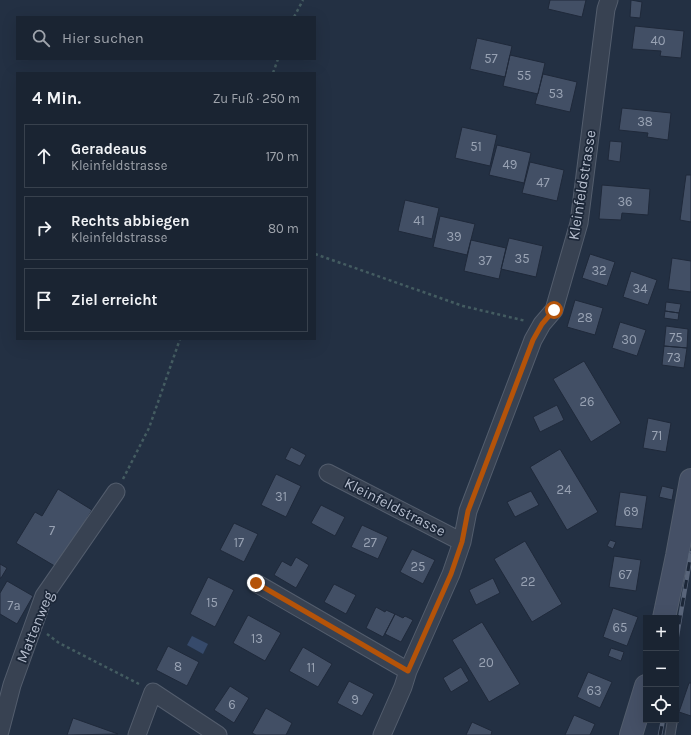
<!DOCTYPE html>
<html lang="de">
<head>
<meta charset="utf-8">
<style>
	:root { --surface:#1a2432; --page:#232c3a; --text:#f1f3f6; --muted:#9fa4ac; --line:#38414d }
	body { margin:0; font-family:Karla,sans-serif; background:var(--page); color:var(--text) }
	.controls { position:absolute; right:12px; bottom:12px; display:grid; overflow:hidden; border-radius:0px; box-shadow:0 4px 16px #0002 }
	.controls button { width:36px; height:36px; display:grid; place-items:center; padding:0; border:0; border-bottom:1px solid var(--line); background:var(--surface); color:var(--text); font:20px sans-serif }
	.stop { position:absolute; width:12px; height:12px; margin:-9px; border:3px solid #b45309; border-radius:50%; background:#fff }
	.stop.end { background:#b45309; border-color:#fff; box-shadow:0 1px 4px #0008 }
	.list { margin:0; padding:0; list-style:none }
	h2 { display:flex; justify-content:space-between; align-items:center; height:52px; margin:0; padding:0 16px; font-size:17px }
	h2 small { font-size:13px; font-weight:400; color:var(--muted) }
	.list li { display:grid; grid-template-columns:26px 1fr auto; gap:12px; align-items:center; box-sizing:border-box; height:64px; margin:0 8px 8px; padding:0 8px; border:1px solid var(--line); border-radius:0px }
	.list b { display:block; font-size:15px; white-space:nowrap }
	.list p { margin:0; font-size:13px; white-space:nowrap; color:var(--muted) }
	.list em { font-size:13px; font-style:normal; color:var(--muted) }
	.icon { flex:none; width:22px; height:22px; fill:none; stroke:currentColor; stroke-width:2; stroke-linecap:round; stroke-linejoin:round }
	.map { position:relative; flex:none; width:691px; height:735px; overflow:hidden }
	.search { position:absolute; background:var(--surface); box-shadow:0 4px 16px #0002; left:16px; top:16px; width:300px; height:44px; display:flex; align-items:center; gap:10px; box-sizing:border-box; padding:0 14px; border-radius:0px; color:var(--muted); font-size:15px }
	.panel { position:absolute; background:var(--surface); box-shadow:0 4px 16px #0002; left:16px; top:72px; width:300px; height:268px; border-radius:0px }
	.map>svg:first-child { display:block }
	.water { fill:#364a6b }
	.building { fill:#424f65; stroke:#1f293a }
	.lines { fill:none; stroke-linecap:round; stroke-linejoin:round }
	.lane-casing { stroke:#535d6d; stroke-width:11 }
	.street-casing { stroke:#535d6d; stroke-width:19 }
	.secondary-casing { stroke:#535d6d; stroke-width:24 }
	.path { stroke:#445c61; stroke-width:2.5; stroke-dasharray:3 3; stroke-linecap:butt }
	.lane { stroke:#384252; stroke-width:9 }
	.street { stroke:#384252; stroke-width:17 }
	.secondary { stroke:#455066; stroke-width:22 }
	.rail-casing { stroke:#59657a; stroke-width:4.5 }
	.rail { stroke:#1c2738; stroke-width:3; stroke-dasharray:9; stroke-linecap:butt }
	.route { stroke:#b45309; stroke-width:5 }
	.labels { text-anchor:middle; stroke-width:3.5; stroke-linejoin:round; paint-order:stroke }
	.number-label { font-size:13px; fill:#98a2b3 }
	.street-label { font-size:15px; fill:#b5bdcd; stroke:#1c2738 }
</style>
</head>
<body>
<div class="map">
<svg width="691" height="735" viewBox="0 0 691 735">
	<rect width="100%" height="100%" fill="#233043"/>
	<!-- water -->
	<path class="water" d="M192 636 208 644 203 654 187 645Z"/>
	<!-- building -->
	<path class="building" d="M550 0H586L582 17 548 9Z
		M631 0 642 2 640 18 630 17Z
		M635 26 684 31 681 58 660 56 661 51 632 49Z
		M477 38 512 46 505 77 470 69Z
		M510 55 545 63 538 94 503 86Z
		M543 74 577 82 570 112 535 104Z
		M622 108 671 113 668 140 647 137 648 133 619 130Z
		M462 127 497 135 490 166 455 158Z
		M610 141 622 142 620 162 608 160Z
		M497 145 531 153 524 183 489 175Z
		M530 162 564 170 557 201 522 193Z
		M686 175H691V222L680 220Z
		M602 185 650 189 648 215 622 213 621 220 599 219Z
		M405 200 439 208 432 239 398 231Z
		M440 216 475 224 467 255 433 247Z
		M509 238 543 246 536 277 501 269Z
		M471 240 506 248 499 279 464 271Z
		M590 254 615 262 607 286 582 278Z
		M672 258 691 261V292L668 289Z
		M631 271 657 280 648 305 623 297Z
		M575 300 603 308 595 335 567 327Z
		M666 302 681 304 679 313 665 311Z
		M665 311 679 313 678 320 664 318Z
		M620 322 646 330 637 356 612 348Z
		M666 326 688 329 687 348 664 346Z
		M664 346 687 348 684 368 662 365Z
		M584 361 621 423 591 442 553 379Z
		M557 405 564 420 540 432 533 417Z
		M648 418 671 423 666 452 643 448Z
		M291 447 306 455 300 466 285 459Z
		M560 449 598 512 567 530 530 467Z
		M276 474 301 486 286 517 261 505Z
		M662 486 674 489 672 500 659 497Z
		M58 489 92 510 58 568 16 543 35 512 42 516Z
		M531 491 539 505 515 517 507 502Z
		M620 492 647 496 642 529 615 526Z
		M321 505 345 517 335 536 311 523Z
		M234 523 258 534 244 562 220 550Z
		M362 525 388 537 378 559 351 547Z
		M610 540 616 542 613 549 607 546Z
		M525 541 562 604 532 622 494 559Z
		M412 549 435 560 423 584 400 572Z
		M614 556 641 560 636 591 609 587Z
		M296 557 309 565 296 588 274 575 282 561 291 566Z
		M0 564 7 568 1 578H0Z
		M208 577 234 590 215 627 190 614Z
		M493 578 500 593 476 605 469 590Z
		M7 581 33 596 17 624 0 614V593Z
		M334 584 356 595 346 614 324 602Z
		M376 607 385 612 386 610 395 614 383 637 366 628Z
		M613 608 638 617 627 646 603 637Z
		M395 614 403 618 405 616 413 620 401 642 385 634Z
		M248 615 281 633 265 661 233 643Z
		M482 622 520 684 489 702 452 640Z
		M168 646 199 662 187 686 156 670Z
		M303 647 332 664 318 687 289 671Z
		M611 648 624 652 621 661 608 656Z
		M461 667 469 681 451 692 443 678Z
		M588 672 612 682 600 708 577 697Z
		M349 681 374 694 362 716 337 703Z
		M689 683H691V716L679 712Z
		M230 686 249 698 234 723 214 710Z
		M266 708 292 723 286 735H256L252 733Z
		M574 715 595 724 590 735H565Z
		M73 718 118 734 67 735Z
		M472 722 492 731 491 735H466Z"/>
	<g class="lines">
		<defs>
			<path id="lane" d="M670 735 672 723"/>
			<path id="street" d="M328 473 462 542
				M256 583 408 671
				M0 731 12 685 44 596 116 492
				M137 735 153 692 218 735
				M382 735 403 687 408 671 451 574 462 542 468 511 533 340 542 324 554 310 579 223 606 9 609 0"/>
			<path id="secondary" d="M664 618 677 556 691 480
				M631 735 646 686"/>
		</defs>
		<!-- lane casing -->
		<use href="#lane" class="lane-casing"/>
		<!-- street casing -->
		<use href="#street" class="street-casing"/>
		<!-- secondary casing -->
		<use href="#secondary" class="secondary-casing"/>
		<!-- path -->
		<path class="path" d="M294 17 303 0
			M273 73 278 59
			M315 254 463 306 526 321
			M123 479 149 428 180 339
			M47 634 59 643 139 684"/>
		<!-- lane -->
		<use href="#lane" class="lane"/>
		<!-- street -->
		<use href="#street" class="street"/>
		<!-- secondary -->
		<use href="#secondary" class="secondary"/>
		<defs>
			<path id="rail" d="M676 642 691 553
				M660 735 663 720"/>
		</defs>
		<!-- rail casing -->
		<use href="#rail" class="rail-casing"/>
		<!-- rail -->
		<use href="#rail" class="rail"/>
	</g>
	<g class="lines">
		<!-- route -->
		<path class="route" d="M256 583 408 671 451 574 462 542 468 511 533 340 542 324 554 310"/>
	</g>
	<g class="labels">
		<!-- number labels -->
		<g class="number-label">
			<text x="658" y="45">40</text>
			<text x="491" y="63">57</text>
			<text x="524" y="80">55</text>
			<text x="556" y="98">53</text>
			<text x="645" y="126">38</text>
			<text x="476" y="151">51</text>
			<text x="510" y="169">49</text>
			<text x="543" y="187">47</text>
			<text x="625" y="206">36</text>
			<text x="419" y="225">41</text>
			<text x="454" y="241">39</text>
			<text x="522" y="263">35</text>
			<text x="485" y="265">37</text>
			<text x="599" y="275">32</text>
			<text x="640" y="293">34</text>
			<text x="585" y="322">28</text>
			<text x="676" y="342">75</text>
			<text x="629" y="344">30</text>
			<text x="674" y="362">73</text>
			<text x="587" y="406">26</text>
			<text x="657" y="440">71</text>
			<text x="564" y="494">24</text>
			<text x="281" y="501">31</text>
			<text x="631" y="516">69</text>
			<text x="52" y="535">7</text>
			<text x="239" y="547">17</text>
			<text x="370" y="547">27</text>
			<text x="418" y="571">25</text>
			<text x="625" y="579">67</text>
			<text x="528" y="586">22</text>
			<text x="212" y="607">15</text>
			<text x="14" y="610">7a</text>
			<text x="620" y="632">65</text>
			<text x="257" y="643">13</text>
			<text x="486" y="667">20</text>
			<text x="178" y="671">8</text>
			<text x="311" y="672">11</text>
			<text x="594" y="695">63</text>
			<text x="355" y="704">9</text>
			<text x="232" y="709">6</text>
		</g>
		<!-- street labels -->
		<g class="street-label">
			<text transform="translate(582 185) rotate(-81)" y="5">Kleinfeldstrasse</text>
			<text transform="translate(395 507) rotate(27)" y="5">Kleinfeldstrasse</text>
			<text transform="translate(35 627) rotate(-68)" y="5">Mattenweg</text>
		</g>
	</g>
</svg>
<div class="controls">
<button>+</button>
<button>−</button>
<button><svg class="icon" aria-label="locate" viewBox="0 0 24 24"><circle cx="12" cy="12" r="6"/><path d="M12 2v4M12 18v4M2 12h4M18 12h4"/></svg></button>
</div>
<div class="stop" style="left:554px;top:310px"></div>
<div class="stop end" style="left:256px;top:583px"></div>
<div class="search"><svg class="icon" aria-label="search" viewBox="0 0 24 24"><circle cx="10" cy="10" r="6"/><path d="M15 15l6 6"/></svg>Hier suchen</div>
<section class="panel">
<h2>4 Min.<small>Zu Fuß · 250 m</small></h2>
<ul class="list">
<li><svg class="icon" aria-label="ahead" viewBox="0 0 24 24"><path d="M12 20V5M6 11l6-6 6 6"/></svg><div><b>Geradeaus</b><p>Kleinfeldstrasse</p></div><em>170 m</em></li>
<li><svg class="icon" aria-label="right" viewBox="0 0 24 24"><path d="M7 20v-9h11M14 6l5 5-5 5"/></svg><div><b>Rechts abbiegen</b><p>Kleinfeldstrasse</p></div><em>80 m</em></li>
<li><svg class="icon" aria-label="arrive" viewBox="0 0 24 24"><path d="M6 21V4h12l-3 4 3 4H6"/></svg><div><b>Ziel erreicht</b></div></li>
</ul>
</section>
</div>
</body>
</html>
